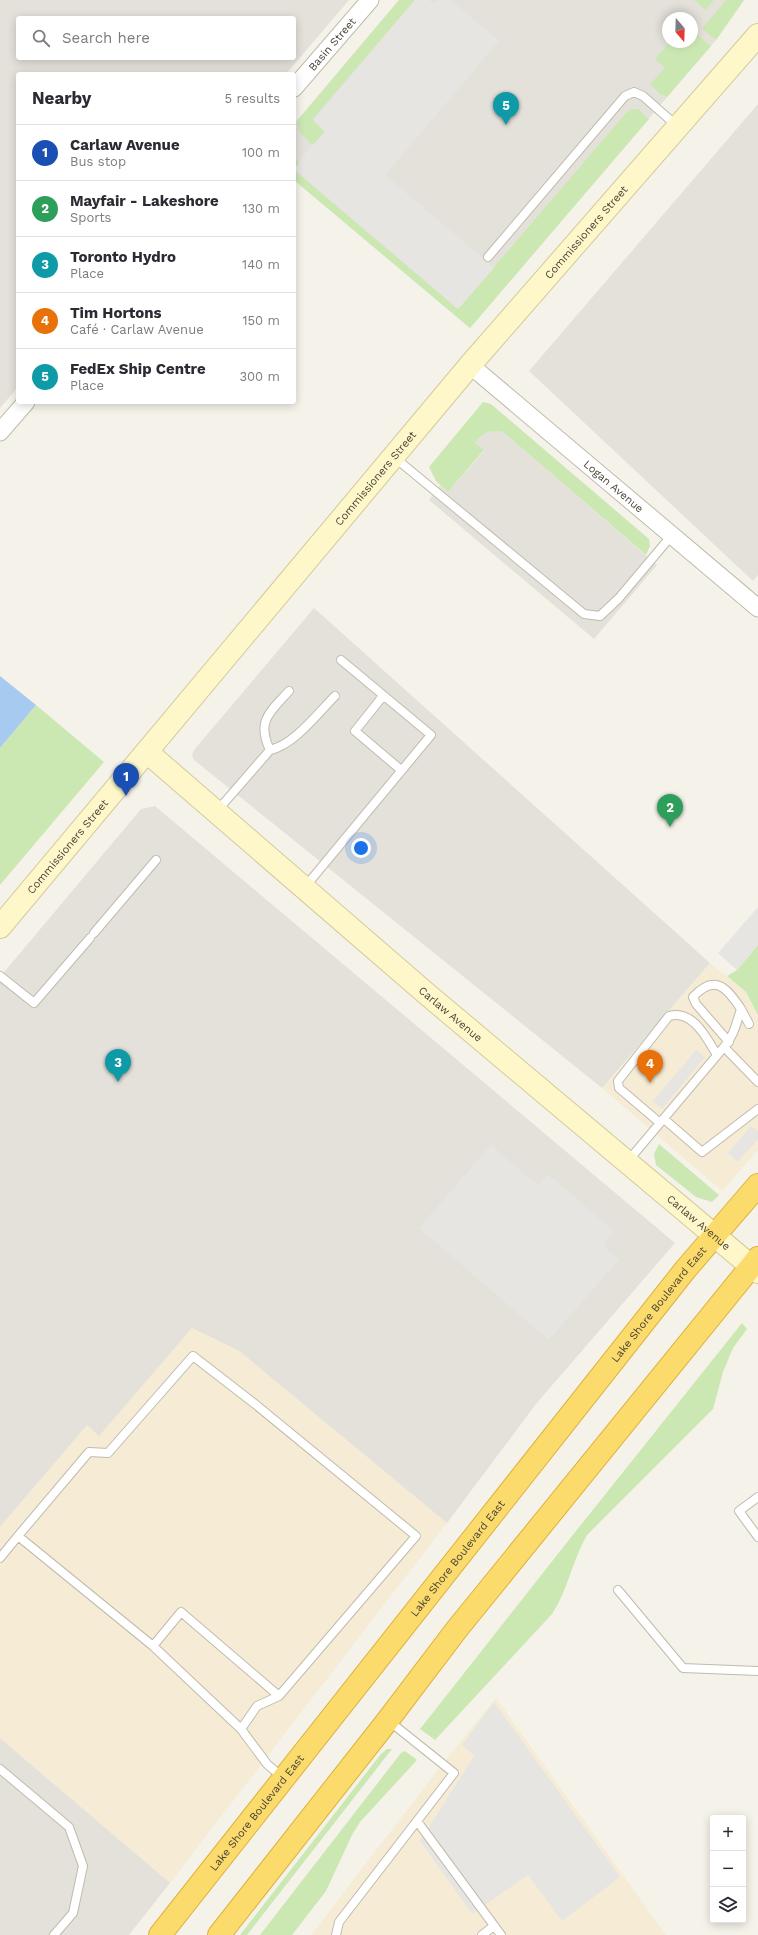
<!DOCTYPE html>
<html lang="en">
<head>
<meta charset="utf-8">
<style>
	:root { --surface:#fff; --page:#f7f7f7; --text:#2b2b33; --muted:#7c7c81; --line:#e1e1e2; --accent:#111827 }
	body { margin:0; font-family:"Work Sans",sans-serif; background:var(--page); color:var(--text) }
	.controls { position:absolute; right:12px; bottom:12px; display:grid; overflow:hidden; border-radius:4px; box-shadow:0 2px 10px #0003 }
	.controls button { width:36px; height:36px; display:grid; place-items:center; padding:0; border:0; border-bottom:1px solid var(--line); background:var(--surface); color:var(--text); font:20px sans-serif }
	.compass { position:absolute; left:662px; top:12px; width:36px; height:36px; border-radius:50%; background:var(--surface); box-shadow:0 2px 10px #0003; rotate:161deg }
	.you { position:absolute; left:361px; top:848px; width:14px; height:14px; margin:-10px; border:3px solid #fff; border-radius:50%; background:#1a73e8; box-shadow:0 0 0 6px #1a73e833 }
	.badge { display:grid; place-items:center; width:26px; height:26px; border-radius:50%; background:var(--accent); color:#fff; font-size:13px; font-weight:700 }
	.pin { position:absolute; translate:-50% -33px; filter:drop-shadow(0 1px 2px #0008) }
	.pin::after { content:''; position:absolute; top:21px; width:14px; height:12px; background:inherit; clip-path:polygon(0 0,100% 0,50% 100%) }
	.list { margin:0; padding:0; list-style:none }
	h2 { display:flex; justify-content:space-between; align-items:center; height:52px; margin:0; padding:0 16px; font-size:17px }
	h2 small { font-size:13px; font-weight:400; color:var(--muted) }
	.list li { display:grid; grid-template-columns:26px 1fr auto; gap:12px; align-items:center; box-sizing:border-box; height:56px; padding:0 16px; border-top:1px solid var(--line) }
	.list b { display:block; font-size:15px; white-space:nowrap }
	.list p { margin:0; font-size:13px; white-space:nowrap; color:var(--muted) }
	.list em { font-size:13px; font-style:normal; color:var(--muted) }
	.icon { flex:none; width:22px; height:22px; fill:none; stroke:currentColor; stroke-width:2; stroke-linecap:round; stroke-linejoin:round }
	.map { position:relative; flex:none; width:758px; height:1935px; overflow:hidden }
	.search { position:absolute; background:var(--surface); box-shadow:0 2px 10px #0003; left:16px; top:16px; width:280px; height:44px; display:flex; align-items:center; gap:10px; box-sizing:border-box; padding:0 14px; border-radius:4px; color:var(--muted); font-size:15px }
	.panel { position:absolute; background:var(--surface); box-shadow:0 2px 10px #0003; left:16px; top:72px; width:280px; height:332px; border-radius:4px }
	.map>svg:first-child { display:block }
	.commercial { fill:#f6ecd6 }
	.industrial { fill:#e4e1db; fill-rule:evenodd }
	.green { fill:#cbe8b3 }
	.parking { fill:#e6e5e1 }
	.water { fill:#a7cbf0 }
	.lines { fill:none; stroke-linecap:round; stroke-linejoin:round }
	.lane-casing { stroke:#c0bbac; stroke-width:10 }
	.street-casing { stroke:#c0bbac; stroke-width:19 }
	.secondary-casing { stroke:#d4ca9a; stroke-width:24 }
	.highway-casing { stroke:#dcb23c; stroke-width:24 }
	.lane { stroke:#fff; stroke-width:8 }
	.street { stroke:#fff; stroke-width:17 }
	.secondary { stroke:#fef7ca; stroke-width:22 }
	.highway { stroke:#fcdb6d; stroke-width:22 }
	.labels { text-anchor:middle; stroke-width:3; stroke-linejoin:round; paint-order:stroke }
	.street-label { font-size:11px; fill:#494438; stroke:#fff }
</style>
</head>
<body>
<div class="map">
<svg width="758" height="1935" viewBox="0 0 758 1935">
	<rect width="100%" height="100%" fill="#f5f2ea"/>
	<!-- commercial -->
	<path class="commercial" d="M710 963 746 992 758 1015V1150L722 1191 602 1088Z
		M192 1328 239 1351 447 1523 170 1883 0 1738V1527L87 1424 99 1435Z
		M496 1698 666 1935H311L443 1763Z"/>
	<!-- industrial -->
	<path class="industrial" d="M0 0H349L286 74H18V387L0 408ZM18 18H294V58H18Z
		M399 0H744L716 40 470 328 294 180V124ZM668 18H692V42H668Z
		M758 104V575L753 581 529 371Z
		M493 430 503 432 657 565 594 639 429 500 440 485 448 492 484 451 475 443 485 432Z
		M314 608 710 963 602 1088 194 760 192 755 194 750Z
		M155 806 675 1243 536 1404 447 1523 239 1351 192 1328 99 1436 87 1425 0 1527V977L141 809Z
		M0 1738 170 1883 129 1935H0Z"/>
	<!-- green -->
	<path class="green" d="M399 0H415L313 119 325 132 315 143 312 144C304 137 297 132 297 121Z
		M694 0H714L706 10Z
		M726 0H744L716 40 702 29Z
		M692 30 711 46 667 97 660 94 650 84 665 68 655 59 669 43 673 45 676 42H692Z
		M632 109H638L649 119 470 328 294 180V156L299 163 294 170 458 309 626 113Z
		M483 402 491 404 649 539 650 546 646 555 503 432C489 429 484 432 475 443L484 450 448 492 436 481 429 467Z
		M36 705 104 762 0 885V748Z
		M758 945V1015L746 992 727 976 737 970Z
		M659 1144 719 1195 712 1202 696 1197 656 1165 654 1154Z
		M742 1323 747 1329 733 1348 723 1372 713 1409 587 1535C572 1561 568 1590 552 1614L435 1740 420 1729 568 1541Z
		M387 1749H392L247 1935H240L381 1754Z
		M405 1751 417 1760 360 1822 352 1835 326 1891 292 1935H260L401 1753Z"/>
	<!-- parking -->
	<path class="parking" d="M415 0H428L434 3 438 0H451L499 41 385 175 494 268 458 309 294 169 299 163V160L325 132 313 120Z
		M758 907V945L737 970 718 953Z
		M696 1050 705 1057 662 1109 653 1101Z
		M751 1126 758 1131V1139L738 1162 728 1153Z
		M491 1145 538 1186 548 1174 614 1231 605 1241V1248L619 1259 549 1340 419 1228Z
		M494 1702 620 1877 562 1921 528 1875 472 1914 420 1841 474 1756 462 1745Z"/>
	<!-- water -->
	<path class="water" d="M0 676 36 705 0 748Z"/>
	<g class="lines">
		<defs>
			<path id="lane" d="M488 257 625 96 634 92 643 96 677 126
				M394 457 584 614 600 616 619 598 672 535
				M383 696 355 731 401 770
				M270 750C256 721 270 712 289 691
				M217 811 270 750C294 745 318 713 335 696
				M305 887 431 735 341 660
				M94 933 156 860
				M0 976 34 1003 90 938
				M741 1009 749 1024
				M724 1047 758 1082
				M664 1119 702 1152 758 1109
				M660 1123 619 1088 618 1081 669 1016C693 1009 707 1039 717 1055
				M628 1161C660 1123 692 1085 724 1047 734 1036 736 1024 741 1009 727 988 715 973 693 997L696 1004 729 1042
				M758 1497 739 1511 758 1537
				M18 1536 89 1452 108 1453 193 1356 255 1404 416 1536 279 1696 257 1706 241 1729
				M0 1558 18 1536 153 1646 241 1729 267 1764 283 1778
				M618 1590 683 1668 758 1671
				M153 1646 181 1612 279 1696
				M0 1769 69 1827 83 1866 73 1913 54 1935
				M417 1821 501 1935
				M336 1935 339 1922 454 1773 389 1721
				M482 1935 494 1926"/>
			<g id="street">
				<path id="s1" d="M294 88 370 0"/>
				<path id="s2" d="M470 365 758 608"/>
				<path d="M0 432 26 402"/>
			</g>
			<g id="secondary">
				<path id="s3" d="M147 752 428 995 758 1272"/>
				<path id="s4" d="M0 927 470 365 758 35"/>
			</g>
			<g id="highway">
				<path id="s5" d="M160 1935 685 1270 758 1185"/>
				<path d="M219 1935 388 1720 457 1629 758 1258"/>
			</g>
		</defs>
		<!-- lane casing -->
		<use href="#lane" class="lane-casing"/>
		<!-- street casing -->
		<use href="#street" class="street-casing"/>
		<!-- secondary casing -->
		<use href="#secondary" class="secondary-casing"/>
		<!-- highway casing -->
		<use href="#highway" class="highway-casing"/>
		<!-- lane -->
		<use href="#lane" class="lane"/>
		<!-- street -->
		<use href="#street" class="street"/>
		<!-- secondary -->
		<use href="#secondary" class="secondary"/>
		<!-- highway -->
		<use href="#highway" class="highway"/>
	</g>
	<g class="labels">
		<!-- street labels -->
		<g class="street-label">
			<text dy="4" stroke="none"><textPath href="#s1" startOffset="58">Basin Street</textPath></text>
			<text dy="4" stroke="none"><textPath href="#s4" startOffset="909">Commissioners Street</textPath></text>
			<text dy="4" stroke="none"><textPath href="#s4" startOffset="585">Commissioners Street</textPath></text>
			<text dy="4" stroke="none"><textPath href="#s2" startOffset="188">Logan Avenue</textPath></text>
			<text dy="4" stroke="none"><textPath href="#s4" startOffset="105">Commissioners Street</textPath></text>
			<text dy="4" stroke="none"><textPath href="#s3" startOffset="401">Carlaw Avenue</textPath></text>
			<text dy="4" stroke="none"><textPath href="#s3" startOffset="725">Carlaw Avenue</textPath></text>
			<text dy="4" stroke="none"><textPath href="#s5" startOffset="804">Lake Shore Boulevard East</textPath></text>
			<text dy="4" stroke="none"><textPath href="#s5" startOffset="480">Lake Shore Boulevard East</textPath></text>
			<text dy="4" stroke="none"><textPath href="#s5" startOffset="156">Lake Shore Boulevard East</textPath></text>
		</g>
	</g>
</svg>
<div class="controls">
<button>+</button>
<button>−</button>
<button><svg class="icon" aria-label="layers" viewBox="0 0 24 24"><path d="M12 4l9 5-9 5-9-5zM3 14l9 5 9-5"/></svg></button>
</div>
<svg class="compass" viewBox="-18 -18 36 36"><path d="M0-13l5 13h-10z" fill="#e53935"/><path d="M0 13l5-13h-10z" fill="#7c7c81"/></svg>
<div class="you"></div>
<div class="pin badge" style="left:126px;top:796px;background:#1a4fb4">1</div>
<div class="pin badge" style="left:670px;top:827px;background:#2e9e5b">2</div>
<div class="pin badge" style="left:118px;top:1082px;background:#0f9aa8">3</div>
<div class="pin badge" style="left:650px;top:1083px;background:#e8710a">4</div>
<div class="pin badge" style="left:506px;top:125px;background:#0f9aa8">5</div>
<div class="search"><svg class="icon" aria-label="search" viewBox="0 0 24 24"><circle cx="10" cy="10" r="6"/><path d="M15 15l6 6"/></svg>Search here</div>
<section class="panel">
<h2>Nearby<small>5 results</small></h2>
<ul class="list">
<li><span class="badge" style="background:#1a4fb4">1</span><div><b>Carlaw Avenue</b><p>Bus stop</p></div><em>100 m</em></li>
<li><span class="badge" style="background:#2e9e5b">2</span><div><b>Mayfair - Lakeshore</b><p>Sports</p></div><em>130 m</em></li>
<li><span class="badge" style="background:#0f9aa8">3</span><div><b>Toronto Hydro</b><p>Place</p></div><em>140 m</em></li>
<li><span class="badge" style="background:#e8710a">4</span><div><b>Tim Hortons</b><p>Café · Carlaw Avenue</p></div><em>150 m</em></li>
<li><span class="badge" style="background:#0f9aa8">5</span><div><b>FedEx Ship Centre</b><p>Place</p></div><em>300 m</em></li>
</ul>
</section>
</div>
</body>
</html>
